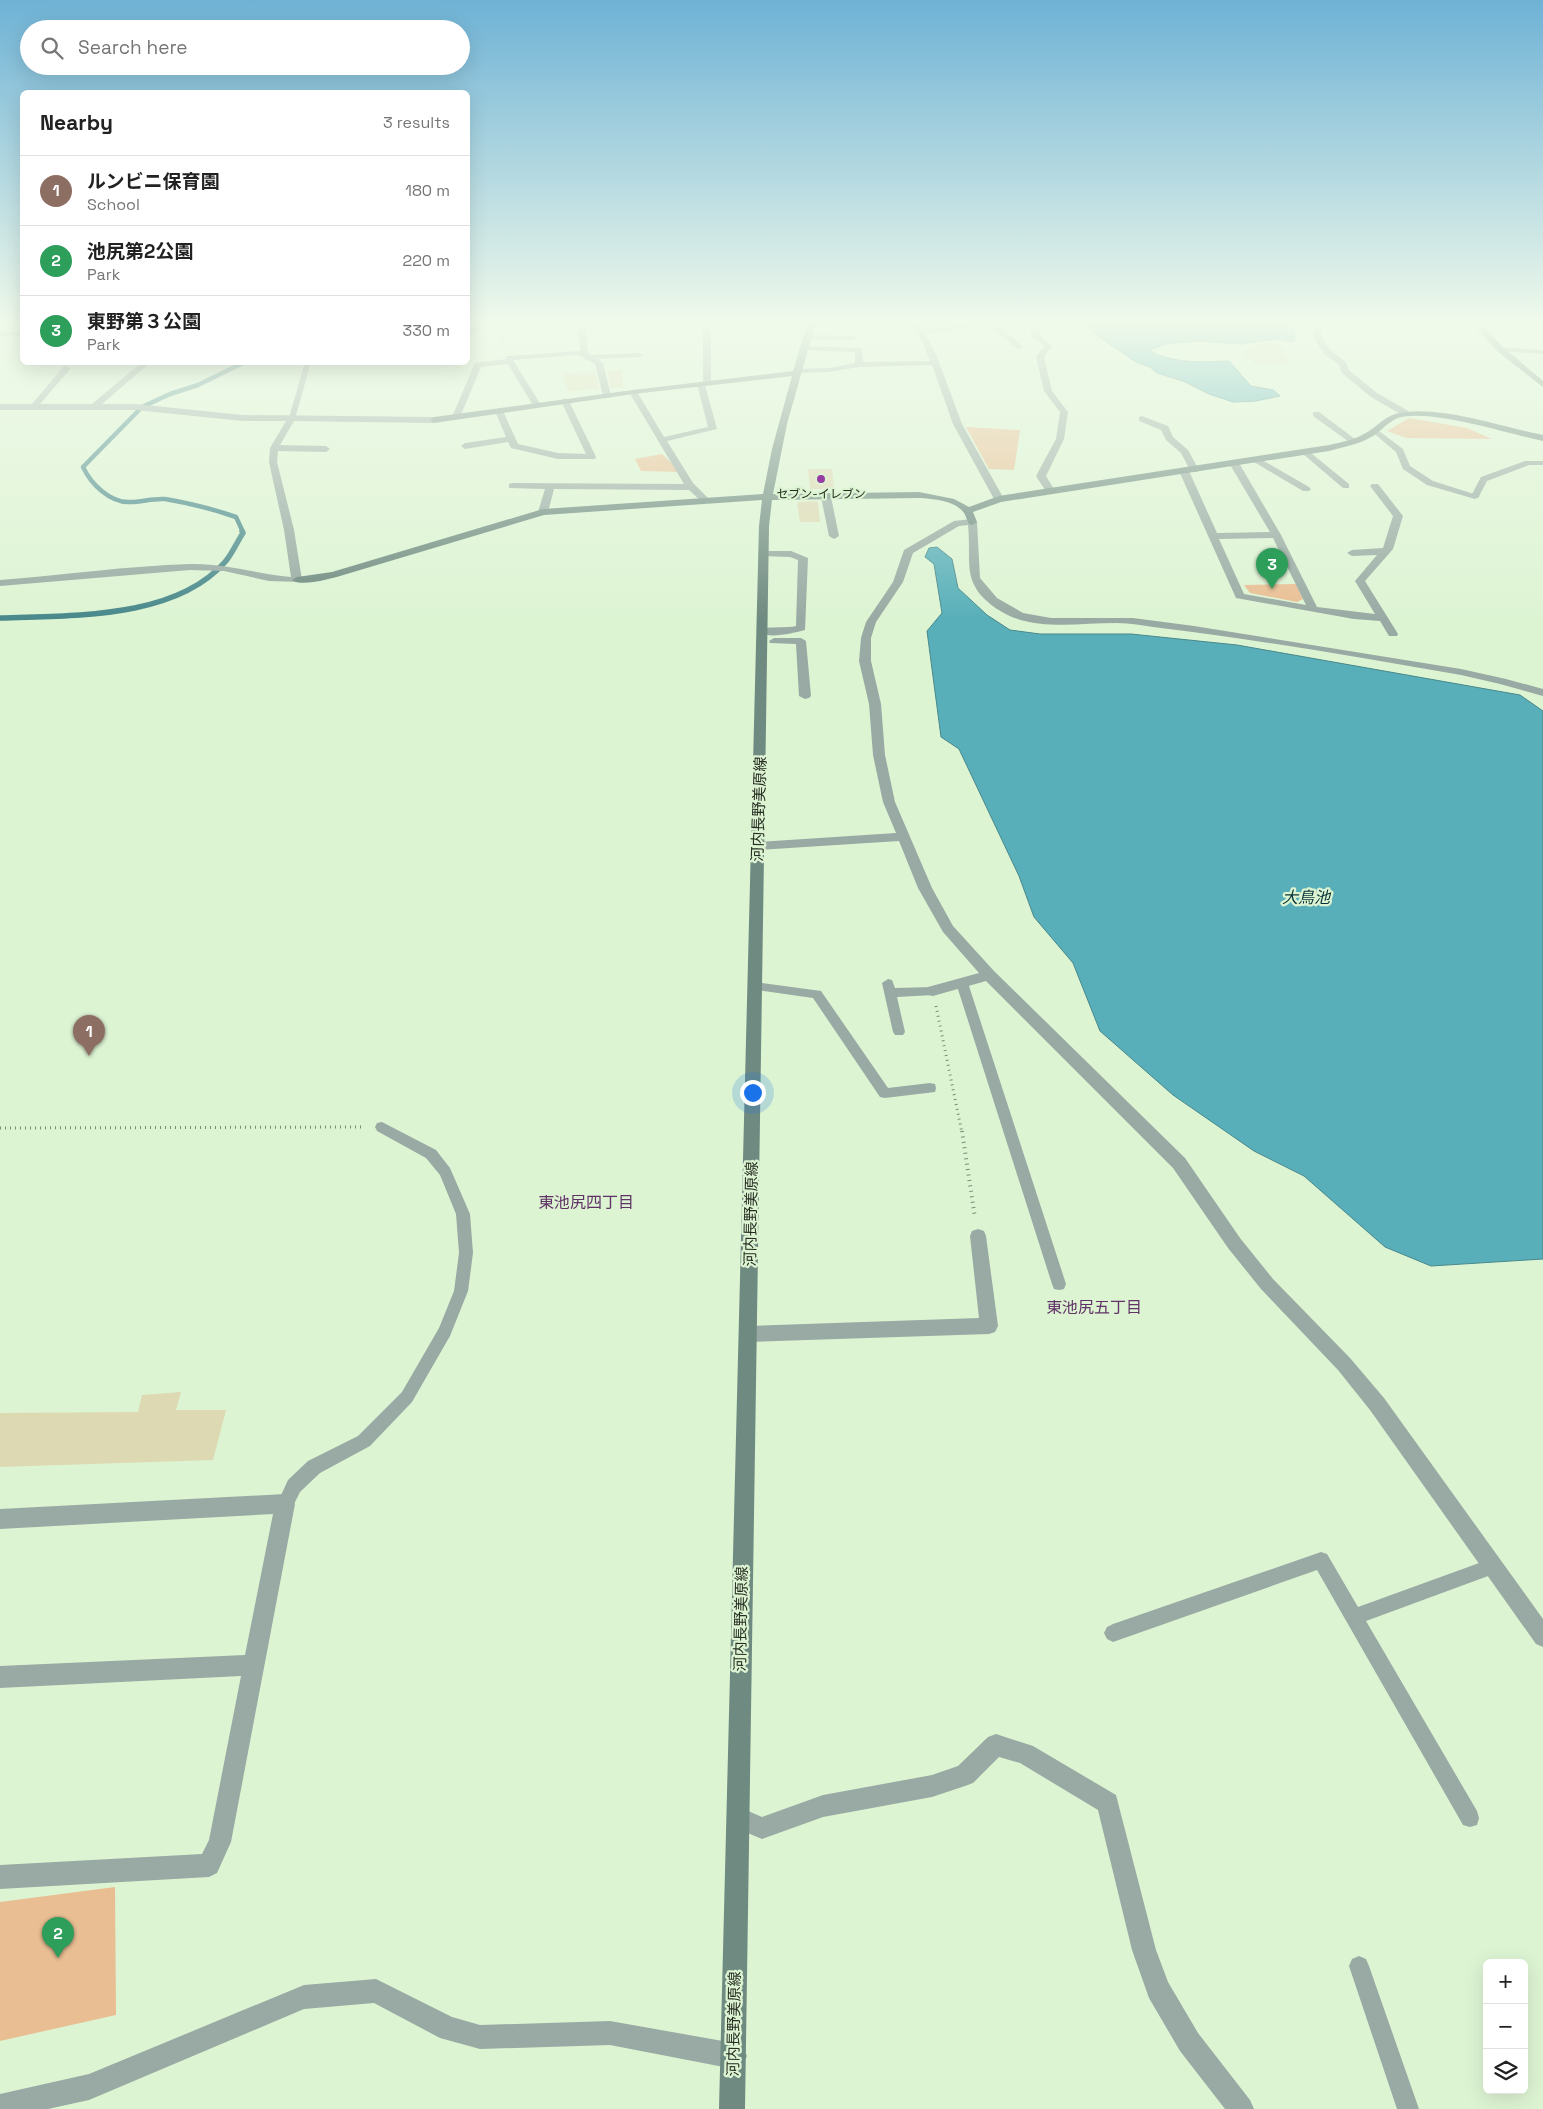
<!DOCTYPE html>
<html lang="en">
<head>
<meta charset="utf-8">
<style>
	:root { --surface:#fff; --page:#f6f6f6; --text:#222; --muted:#767676; --line:#e0e0e0; --accent:#1a73e8 }
	body { margin:0; font-family:"Space Grotesk","Noto Sans JP",sans-serif; background:var(--page); color:var(--text) }
	.controls { position:absolute; right:15px; bottom:15px; display:grid; overflow:hidden; border-radius:8px; box-shadow:0 5px 20px #0002 }
	.controls button { width:45px; height:45px; display:grid; place-items:center; padding:0; border:0; border-bottom:1px solid var(--line); background:var(--surface); color:var(--text); font:25px sans-serif }
	.you { position:absolute; left:752px; top:1092px; width:18px; height:18px; margin:-12px; border:4px solid #fff; border-radius:50%; background:#1a73e8; box-shadow:0 0 0 8px #1a73e833 }
	.badge { display:grid; place-items:center; width:32px; height:32px; border-radius:50%; background:var(--accent); color:#fff; font-size:16px; font-weight:700 }
	.pin { position:absolute; translate:-50% -41px; filter:drop-shadow(0 1px 2px #0008) }
	.pin::after { content:''; position:absolute; top:26px; width:18px; height:15px; background:inherit; clip-path:polygon(0 0,100% 0,50% 100%) }
	.list { margin:0; padding:0; list-style:none }
	h2 { display:flex; justify-content:space-between; align-items:center; height:65px; margin:0; padding:0 20px; font-size:21px }
	h2 small { font-size:16px; font-weight:400; color:var(--muted) }
	.list li { display:grid; grid-template-columns:32px 1fr auto; gap:15px; align-items:center; box-sizing:border-box; height:70px; padding:0 20px; border-top:1px solid var(--line) }
	.list b { display:block; font-size:19px; white-space:nowrap }
	.list p { margin:0; font-size:16px; white-space:nowrap; color:var(--muted) }
	.list em { font-size:16px; font-style:normal; color:var(--muted) }
	.icon { flex:none; width:28px; height:28px; fill:none; stroke:currentColor; stroke-width:2; stroke-linecap:round; stroke-linejoin:round }
	.map { position:relative; flex:none; width:1543px; height:2109px; overflow:hidden }
	.search { position:absolute; background:var(--surface); box-shadow:0 5px 20px #0002; left:20px; top:20px; width:450px; height:55px; display:flex; align-items:center; gap:12px; box-sizing:border-box; padding:0 18px; border-radius:28px; color:var(--muted); font-size:19px }
	.panel { position:absolute; background:var(--surface); box-shadow:0 5px 20px #0002; left:20px; top:90px; width:450px; height:275px; border-radius:8px }
	.map>svg:first-child { display:block }
	.green { fill:#e9be93 }
	.water { fill:#58afb9; stroke:#49888b }
	.lines { fill:none; stroke-linecap:round; stroke-linejoin:round }
	.stream-far1 { stroke:#49888b; stroke-width:4.5 }
	.stream { stroke:#49888b; stroke-width:5.5 }
	.building { fill:#ddd9b3 }
	.path-far2 { stroke:#7d8c76; stroke-width:2; stroke-dasharray:0.5 2; stroke-linecap:butt }
	.path-far1 { stroke:#7d8c76; stroke-width:3; stroke-dasharray:1 4; stroke-linecap:butt }
	.path { stroke:#7d8c76; stroke-width:4; stroke-dasharray:1 4.5; stroke-linecap:butt }
	.lane { fill:#98aaa3; fill-rule:evenodd }
	.street { fill:#98aaa3; fill-rule:evenodd }
	.secondary { fill:#6f8a80; fill-rule:evenodd }
	.poi-dot { fill:#983ba4; stroke:#ddf4d3; stroke-width:2 }
	.labels { text-anchor:middle; stroke-width:4.5; stroke-linejoin:round; paint-order:stroke }
	.far-poi-label { font-size:12px; fill:#252d21; stroke:#ddf4d3 }
	.street-label { font-size:15px; fill:#252d21; stroke:#ddf4d3 }
	.water-label { font-size:16px; font-style:italic; fill:#073337; stroke:#ddf4d3 }
	.neighbourhood-label { font-size:16px; fill:#603266; stroke:#ddf4d3 }
</style>
</head>
<body>
<div class="map">
<svg width="1543" height="2109" viewBox="0 0 1543 2109">
	<rect width="100%" height="100%" fill="#ddf4d3"/>
	<!-- green -->
	<path class="green" d="M1409 418 1467 428 1492 439 1406 438 1387 431Z
		M966 427 1020 430 1014 470 989 469Z
		M662 454 681 472 641 471 635 459Z
		M1296 584 1303 599 1297 602 1250 593 1244 585Z
		M115 1887 116 2015 0 2041V1902Z"/>
	<!-- water -->
	<path class="water" d="M1089 325H1294L1295 340 1292 342 1277 339 1241 344 1198 341 1167 344 1149 350C1171 364 1203 362 1229 361L1251 386 1273 390 1280 396 1256 401 1233 402 1209 394 1183 381 1157 373 1150 367 1136 362 1093 333 1088 327Z
		M937 547 952 559 958 588 987 615 1010 630 1040 634H1131L1237 645 1520 695 1543 711V1259L1431 1266 1385 1247 1304 1176 1254 1151 1173 1095 1100 1031 1073 963 1034 917 1019 876 959 749 941 737 927 631 942 613 934 564 925 557 929 548Z"/>
	<g class="lines">
		<!-- stream-far1 -->
		<path class="stream-far1" d="M243 532 236 517C213 509 189 503 165 499 153 498 142 502 130 502 110 503 91 484 83 467L142 407 170 394 198 385 245 362"/>
		<!-- stream -->
		<path class="stream" d="M0 618C70 615 174 620 225 562 232 554 237 542 243 533L242 531"/>
	</g>
	<!-- building -->
	<path class="building" d="M1270 343 1280 345 1290 364 1256 365 1243 352 1256 344Z
		M622 370 623 387 611 388 607 371Z
		M595 372 599 389 568 391 562 373Z
		M808 469H832L834 489H810Z
		M818 501 820 522H800L797 502Z
		M181 1392 176 1410H226L213 1460 0 1467V1413L138 1412 142 1395Z"/>
	<g class="lines">
		<!-- path-far2 -->
		<path class="path-far2" d="M503 345 504 325"/>
		<!-- path-far1 -->
		<path class="path-far1" d="M936 1006 962 1133
			M0 1128 364 1127"/>
		<!-- path -->
		<path class="path" d="M962 1131 975 1218"/>
		<!-- lane -->
		<path class="lane" d="M474 325H480V328L468 336V331L474 327Z
			M305 362H311L295 419 288 421Z
			M1525 461H1543V465H1529L1487 481 1478 498 1471 496 1481 477Z
			M888 979 892 980 895 988 933 987 939 991 933 995 897 997 905 1032 903 1035H895L893 1032 882 983Z
			M962 979 968 983 1066 1284 1064 1289 1059 1290 1054 1289 1052 1284 956 983Z
			M754 982 821 991 888 1088 930 1083 935 1084 936 1088 935 1092 885 1098 880 1097 813 998 750 989 748 986 750 983Z
			M382 1122 436 1150 450 1168 470 1214 473 1253 468 1291 450 1336 412 1402 370 1446 320 1473 300 1492 291 1510 285 1512 279 1510 277 1504 288 1480 308 1461 358 1436 402 1392 439 1328 454 1291 459 1253 456 1214 440 1175 426 1158 377 1131 375 1127 377 1123Z
			M1321 1552 1327 1554 1358 1607 1493 1558 1499 1560 1501 1566 1499 1572 1366 1621 1477 1811 1479 1818 1477 1825 1470 1827 1463 1825 1317 1570 1113 1642 1107 1639 1104 1633 1107 1627 1113 1624Z
			M1359 1956 1366 1959 1369 1966 1419 2109H1397L1349 1966 1352 1959Z"/>
		<!-- street -->
		<path class="street" d="M578 325H586L588 353 591 355 639 353 643 355 639 357 598 359 603 363 611 396 610 398 603 396 595 364 578 355 513 360 541 405 540 407H534L508 364 481 367 460 417 453 419 452 417 475 363 506 359V356H509L580 351Z
			M703 325H711V383L705 385 717 429 667 441 693 483 709 499V503H703L689 490 554 489 548 512 543 515 538 512 545 489 509 488V484L512 483 684 484 629 392 636 390 664 437 708 427 697 384 703 382Z
			M911 325H919L923 329 955 325H973L969 327 925 334 936 354 962 424 1004 499 1002 501H996L994 499 953 424 932 365 859 367 829 372 797 373 793 371 797 369 829 368 855 363V352L800 350 799 348 803 346 862 348 863 362 930 361 923 343Z
			M989 325H997L1024 347 1017 349Z
			M1035 325H1043L1039 335 1052 346 1044 357 1052 391 1068 412 1064 439 1046 476 1055 491 1050 494 1047 493 1036 476 1056 439 1060 412 1044 391 1036 357 1044 346 1031 336V331Z
			M1311 325H1319L1323 340 1330 350 1346 362 1349 370 1377 393 1410 412V416H1404L1371 397 1342 373 1339 365 1324 354 1315 340Z
			M22 331V335L0 336V332Z
			M804 335 853 336 857 338 853 340 807 339 803 337Z
			M1497 347 1543 350V354L1500 351H1497Z
			M142 362H151L102 404H135L243 415 434 417 438 420 434 423 294 421 280 445 326 446 330 449 326 452 278 451 277 462 294 530 302 580 301 582 269 581 224 571 190 570 0 586V580C63 575 127 566 190 564 225 563 257 574 291 577L284 530 269 462 270 448 286 421H243L135 410H0V404H32L64 366H67L71 368 40 404H92Z
			M565 398 569 401 596 457 595 459H558L511 448 508 442 465 449 461 446 465 443 506 437 495 411 499 408 503 411 518 444 558 453 586 454 561 401Z
			M1313 412H1319L1359 442 1352 444 1313 416Z
			M1142 416 1168 426 1173 437 1188 450 1199 470 1197 472H1191L1181 453 1166 440 1161 430 1139 421V417Z
			M1375 428 1403 449 1410 466 1433 481 1480 496 1475 499 1427 485 1403 469 1396 452 1371 431Z
			M1306 449 1349 484V488H1343L1303 454V450Z
			M1257 457 1309 487 1311 489 1309 491H1303L1254 462 1253 460Z
			M1234 460 1239 463 1281 535 1317 607 1375 614 1355 581 1377 555 1352 556 1347 553 1352 550 1383 548 1393 516 1370 486 1372 484H1378L1403 516 1393 549 1365 581 1398 634 1397 636H1389L1380 621 1354 619 1236 598 1179 471 1184 468 1189 471 1217 533 1270 532 1229 463ZM1273 538 1306 605 1244 594 1219 539Z
			M826 494 831 497 839 536 834 539 829 536 821 497Z
			M972 519 977 522 980 578 997 598 1023 613 1051 618H1133L1194 626 1461 669 1506 679 1543 689V696L1500 684 1461 675C1361 658 1261 640 1161 628 1146 626 1131 623 1116 623 1077 623 1031 632 997 609 960 583 972 564 968 525L959 526 913 553 903 582 876 622 871 638V661L881 704 885 755 895 802 932 888 953 926 994 971 1185 1158 1240 1238 1273 1279 1350 1358 1384 1398 1543 1619V1647L1536 1644 1370 1410 1338 1370 1261 1289 1228 1248 1173 1168 986 981 933 996 928 995 926 991 928 987 979 973 943 932 918 888 899 841 758 850 752 846 758 842 896 833 883 802 873 755 869 704 859 661 861 638 866 622 893 582 904 550 954 521Z
			M763 551H791L808 558 805 630C793 633 767 640 757 631 764 625 785 629 796 626L798 560 790 557 759 556 758 554Z
			M774 638H801L806 641 811 696 809 698 805 699 799 696 796 644 770 643 769 641Z
			M978 1229 984 1231 986 1236 998 1326 995 1332 989 1334 748 1342 742 1340 739 1334 742 1328 748 1326 979 1318 970 1236 972 1231Z
			M285 1494 292 1497 295 1504 231 1842 217 1873 209 1877 0 1889V1865L202 1854 209 1840 241 1676 0 1688V1666L245 1655 273 1514 0 1529V1509Z
			M996 1734 1033 1746 1116 1795 1156 1950 1168 1982 1198 2033 1250 2100 1254 2109H1225L1180 2051 1149 1998 1132 1950 1098 1810 1020 1763 999 1757 973 1783 965 1786 932 1797 823 1817 762 1839 731 1826 728 1818 731 1810 739 1807 762 1817 823 1795 932 1775 958 1766 988 1737Z
			M376 1979 452 2017 480 2025 610 2021 734 2043 743 2047 747 2056 743 2065 734 2069 610 2045 480 2049 440 2038 374 2003 304 2009 89 2100 48 2109H0V2094L89 2074 304 1985Z"/>
		<!-- secondary -->
		<path class="secondary" d="M807 325H815L787 424 773 494 919 492 954 499 969 507 999 496 1329 445C1343 442 1357 439 1369 431 1377 426 1385 417 1395 414 1435 403 1502 427 1543 435V441C1509 434 1429 408 1398 418 1389 421 1381 431 1373 436 1360 444 1344 447 1329 451L1001 502 973 512 977 522 972 525 969 524C967 521 966 516 964 513 955 500 933 499 919 498L772 500 769 526 745 2109H719L759 526 762 500 544 515 340 576C329 579 301 587 292 580L297 577 332 572 543 509 763 494 772 449 792 376 633 394 434 423 430 420 434 417 633 390 793 371Z
			M1474 325H1482L1503 347 1543 381V387L1497 351Z"/>
	</g>
	<!-- sky -->
	<linearGradient id="sky" x2="0" y2="1"><stop stop-color="#6eb2d5"/><stop offset="0.52" stop-color="#f0faeb"/><stop offset="1" stop-color="#f0faeb" stop-opacity="0"/></linearGradient>
	<rect width="1543" height="620" fill="url(#sky)"/>
	<!-- markers -->
	<circle class="poi-dot" cx="821" cy="479" r="5"/>
	<g class="labels">
		<!-- far-poi labels -->
		<g class="far-poi-label">
			<text x="821" y="498">セブン-イレブン</text>
		</g>
		<!-- street labels -->
		<g class="street-label">
			<text transform="translate(759 809) rotate(-88)" y="5">河内長野美原線</text>
			<text transform="translate(751 1214) rotate(-89)" y="5">河内長野美原線</text>
			<text transform="translate(741 1619) rotate(-89)" y="5">河内長野美原線</text>
			<text transform="translate(734 2024) rotate(-89)" y="5">河内長野美原線</text>
		</g>
		<!-- water labels -->
		<g class="water-label">
			<text x="1306" y="903">大鳥池</text>
		</g>
		<!-- neighbourhood labels -->
		<g class="neighbourhood-label">
			<text x="586" y="1208">東池尻四丁目</text>
			<text x="1094" y="1313">東池尻五丁目</text>
		</g>
	</g>
</svg>
<div class="controls">
<button>+</button>
<button>−</button>
<button><svg class="icon" aria-label="layers" viewBox="0 0 24 24"><path d="M12 4l9 5-9 5-9-5zM3 14l9 5 9-5"/></svg></button>
</div>
<div class="you"></div>
<div class="pin badge" style="left:89px;top:1056px;background:#8d6e63">1</div>
<div class="pin badge" style="left:58px;top:1958px;background:#2e9e5b">2</div>
<div class="pin badge" style="left:1272px;top:589px;background:#2e9e5b">3</div>
<div class="search"><svg class="icon" aria-label="search" viewBox="0 0 24 24"><circle cx="10" cy="10" r="6"/><path d="M15 15l6 6"/></svg>Search here</div>
<section class="panel">
<h2>Nearby<small>3 results</small></h2>
<ul class="list">
<li><span class="badge" style="background:#8d6e63">1</span><div><b>ルンビニ保育園</b><p>School</p></div><em>180 m</em></li>
<li><span class="badge" style="background:#2e9e5b">2</span><div><b>池尻第2公園</b><p>Park</p></div><em>220 m</em></li>
<li><span class="badge" style="background:#2e9e5b">3</span><div><b>東野第３公園</b><p>Park</p></div><em>330 m</em></li>
</ul>
</section>
</div>
</body>
</html>
